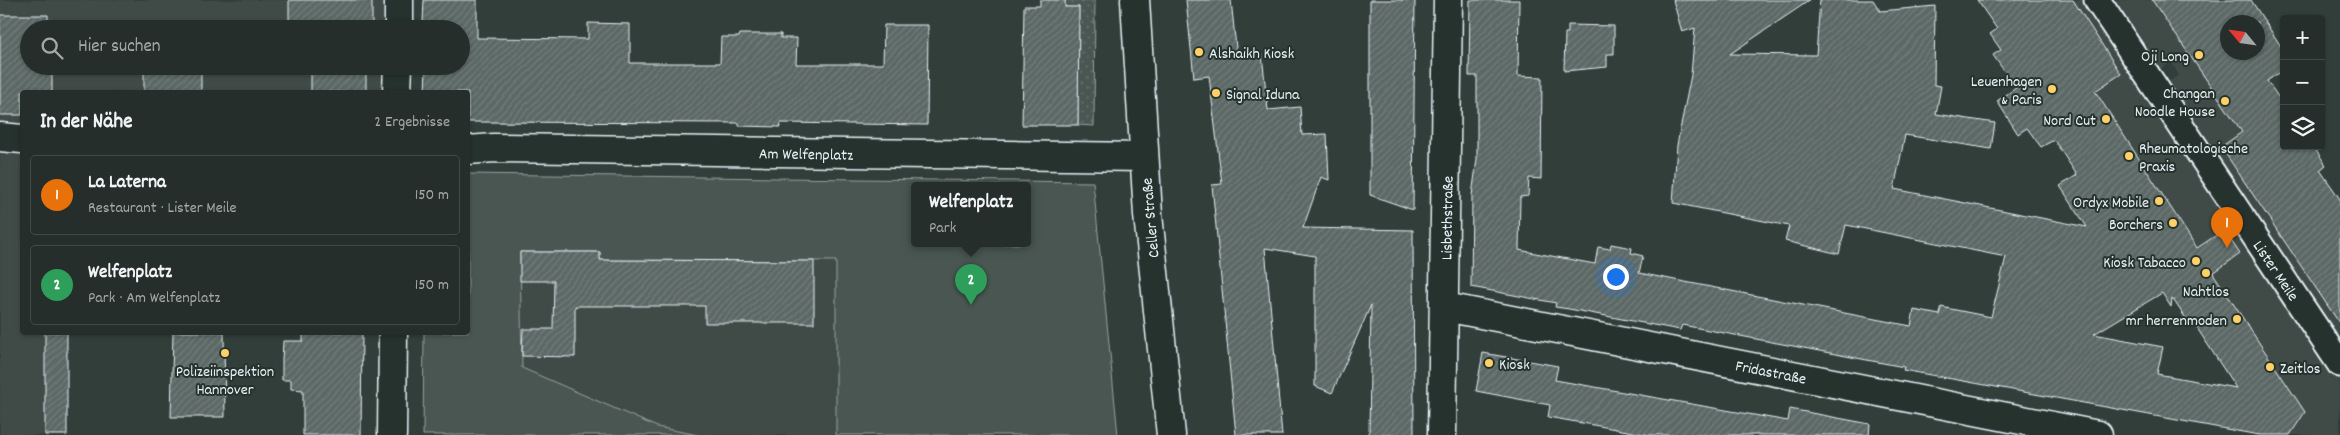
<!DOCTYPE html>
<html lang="de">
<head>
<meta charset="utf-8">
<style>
	:root { --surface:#262e2b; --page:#323a37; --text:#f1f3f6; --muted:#a4a8a9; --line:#424a47; --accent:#ffd166 }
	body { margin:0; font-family:Dekko,sans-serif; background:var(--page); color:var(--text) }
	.controls { position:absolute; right:15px; top:15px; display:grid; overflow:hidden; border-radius:5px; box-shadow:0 1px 4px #0004 }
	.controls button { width:45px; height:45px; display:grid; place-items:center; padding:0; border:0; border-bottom:1px solid var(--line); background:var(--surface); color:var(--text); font:25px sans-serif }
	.compass { position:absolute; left:2220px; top:15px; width:45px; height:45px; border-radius:50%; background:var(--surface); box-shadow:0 1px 4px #0004; rotate:299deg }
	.you { position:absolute; left:1615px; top:276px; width:18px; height:18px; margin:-12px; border:4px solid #fff; border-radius:50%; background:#1a73e8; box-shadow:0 0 0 8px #1a73e833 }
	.badge { display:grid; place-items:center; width:32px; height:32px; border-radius:50%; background:var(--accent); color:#fff; font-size:16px; font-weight:700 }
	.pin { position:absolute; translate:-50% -41px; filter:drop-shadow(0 1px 2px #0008) }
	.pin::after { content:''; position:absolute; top:26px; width:18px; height:15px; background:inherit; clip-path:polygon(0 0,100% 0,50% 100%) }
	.popup { position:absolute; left:911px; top:182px; width:120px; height:65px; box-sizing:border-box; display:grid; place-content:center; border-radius:5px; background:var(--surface); filter:drop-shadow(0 1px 4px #0005); font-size:16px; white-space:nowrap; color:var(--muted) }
	.popup b { font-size:19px; color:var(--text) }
	.popup::after { content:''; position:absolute; left:50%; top:100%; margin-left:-10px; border:10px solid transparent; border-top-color:var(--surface) }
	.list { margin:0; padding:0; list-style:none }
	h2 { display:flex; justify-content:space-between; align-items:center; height:65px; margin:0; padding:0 20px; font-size:21px }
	h2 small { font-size:16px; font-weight:400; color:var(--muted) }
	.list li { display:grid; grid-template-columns:32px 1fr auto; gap:15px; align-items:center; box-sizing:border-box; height:80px; margin:0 10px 10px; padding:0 10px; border:1px solid var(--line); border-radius:5px }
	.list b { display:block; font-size:19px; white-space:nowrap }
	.list p { margin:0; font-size:16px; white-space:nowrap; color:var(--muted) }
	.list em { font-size:16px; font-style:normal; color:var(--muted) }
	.icon { flex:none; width:28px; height:28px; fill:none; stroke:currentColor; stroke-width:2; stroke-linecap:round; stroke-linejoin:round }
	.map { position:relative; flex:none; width:2340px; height:435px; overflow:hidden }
	.search { position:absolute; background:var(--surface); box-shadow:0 1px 4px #0004; left:20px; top:20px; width:450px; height:55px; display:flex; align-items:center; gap:12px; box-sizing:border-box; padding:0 18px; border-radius:28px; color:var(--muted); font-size:19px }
	.panel { position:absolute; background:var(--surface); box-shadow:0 1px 4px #0004; left:20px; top:90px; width:450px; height:245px; border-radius:5px }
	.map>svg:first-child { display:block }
	.built { fill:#3f4b46; fill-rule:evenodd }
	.grass { fill:url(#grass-dots); stroke:#98a4a4 }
	.park { fill:#495651; stroke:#98a4a4; fill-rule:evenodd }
	.building { fill:url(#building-hatch); stroke:#e8f1f8; fill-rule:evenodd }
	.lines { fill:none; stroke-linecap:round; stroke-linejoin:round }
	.pedestrian-casing { stroke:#e8f1f8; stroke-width:29 }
	.minor-casing { stroke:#e8f1f8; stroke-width:31 }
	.tertiary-casing { stroke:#e8f1f8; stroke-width:31 }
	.pedestrian { stroke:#26332d; stroke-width:25 }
	.minor { stroke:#26332d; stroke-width:28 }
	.tertiary { stroke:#26332d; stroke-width:28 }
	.poi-dot { fill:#ffd166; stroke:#26332d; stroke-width:2 }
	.labels { text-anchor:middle; stroke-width:4; stroke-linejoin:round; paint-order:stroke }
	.poi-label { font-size:16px; fill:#e8f1f8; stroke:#26332d; text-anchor:end }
	.street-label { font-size:16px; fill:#e8f1f8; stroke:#26332d }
</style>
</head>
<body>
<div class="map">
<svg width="2340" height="435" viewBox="0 0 2340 435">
	<defs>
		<pattern id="grass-dots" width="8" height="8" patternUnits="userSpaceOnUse" patternTransform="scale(1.25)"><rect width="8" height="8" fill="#495651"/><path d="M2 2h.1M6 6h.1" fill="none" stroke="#636f6b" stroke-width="1.8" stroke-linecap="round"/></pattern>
		<pattern id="building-hatch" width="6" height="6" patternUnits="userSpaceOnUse" patternTransform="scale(1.25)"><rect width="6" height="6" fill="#5c6865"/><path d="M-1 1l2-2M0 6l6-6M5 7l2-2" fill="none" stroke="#737e7c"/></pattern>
	</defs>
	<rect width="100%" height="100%" fill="#323e39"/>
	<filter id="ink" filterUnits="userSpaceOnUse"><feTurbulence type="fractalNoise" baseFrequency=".02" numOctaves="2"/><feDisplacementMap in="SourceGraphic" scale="10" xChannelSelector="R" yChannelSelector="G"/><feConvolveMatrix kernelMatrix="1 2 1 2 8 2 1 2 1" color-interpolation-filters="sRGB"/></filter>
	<g filter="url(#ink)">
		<!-- built -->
		<path class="built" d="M0 0H399V29H29V66H398L397 92H22V332L67 333V435H0Z
			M2073 0H2152L2242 132 2221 148 2340 324V435H2290L2305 412 2065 46ZM2105 50 2121 74 2107 83ZM2171 62 2179 75 2165 84 2157 71ZM2224 230 2240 254 2226 264 2209 240Z
			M520 252H600L758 261H837L836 435H698L657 427 522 368Z"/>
		<!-- grass -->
		<path class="grass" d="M1065 0H1095L1094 126 1078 125 1079 7H1065Z"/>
		<!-- park -->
		<path class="park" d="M468 174 1093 182 1118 435H836V261L600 260V252H520L522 368 657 427 698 435H423L424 333 468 332ZM915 186H1027V244H915Z"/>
		<!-- building -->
		<path class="building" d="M289 0H372V23L366 24V29H289Z
			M424 0H477V38L588 39V23L630 24V63H720L721 37H739L740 34H781V38H797L796 64H883L884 25H928L927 125 781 123 780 127 739 126V123L468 122V92H425L426 66H461V29H426V22H423Z
			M1040 0H1065V7H1079L1078 125H1022L1024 6H1040Z
			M1186 0H1231L1237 57 1262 55 1268 110 1300 107 1302 135 1327 134 1329 180 1321 177 1303 228 1413 230 1414 435H1369L1371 305 1332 393 1315 386V256L1265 248 1282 435H1236L1212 185 1222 184 1209 76 1194 78Z
			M1370 0H1415L1413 210 1370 195Z
			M1470 0H1519L1518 76 1542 77 1541 179 1529 178 1528 196 1520 197 1519 250 1595 264 1598 247 1610 249 1611 244 1632 248 1631 253 1643 256 1639 273 1911 326 1914 310 1940 315 1941 307 1991 317 2006 257 1846 225 1839 254 1785 241 1789 226 1673 203 1677 145 1691 75 1695 28 1682 32 1673 0H1810L1730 54 1816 55 1820 0H1873L1880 11 1935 6 1934 85 1941 86 1936 114 1995 123 1991 149 1905 135 1894 189 2087 227 2060 186 2077 175 2054 140 2041 147 2027 128 2018 134 1997 101 2016 88 1993 55 2001 50 1990 34 1997 29 1977 0H2073L2121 74 2095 91 2197 248 2224 230 2240 254 2213 273 2305 412 2290 435H2259L1903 370 1904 367 1682 325 1680 330 1569 309 1555 307 1556 303 1471 287 1472 195 1477 159V76H1469ZM2162 293 2171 307 2172 298 2191 326 2195 325 2236 388 2157 374 2163 347 2094 334Z
			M2152 0H2251L2284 51V69L2267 81 2284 105V146H2313L2326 165 2320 170 2340 199V324L2221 147 2242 132ZM2228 22H2258V52H2228Z
			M0 15H48V20H52V29H29V66H52V92H22V115H0Z
			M1568 25 1614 26V54H1607V67L1564 71 1565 33H1568Z
			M144 66H201V92H144Z
			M311 66H366V92H311Z
			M520 252H600V260L814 261V323H705V306H575V357L522 356 523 329H553L554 281H520Z
			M45 332H67V435H45Z
			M173 332H224L225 417H171Z
			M303 332H362L361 435H303V390L291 389V380H282V360L283 341H303Z
			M1483 353 1558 366 1555 380 1788 421 1790 409 1870 424 1869 435H1650L1548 417 1550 405 1476 391Z"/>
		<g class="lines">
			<defs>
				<path id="pedestrian" d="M2097 0 2340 364"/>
				<path id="minor" d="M399 29V0
					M397 92 398 66
					M0 137 22 139
					M468 150 494 148 1144 157
					M1445 307 2098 435
					M392 435 393 332
					M1442 435 1448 0"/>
				<path id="tertiary" d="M1135 0 1148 215 1171 435"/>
			</defs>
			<!-- pedestrian casing -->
			<use href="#pedestrian" class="pedestrian-casing"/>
			<!-- minor casing -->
			<use href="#minor" class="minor-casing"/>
			<!-- tertiary casing -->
			<use href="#tertiary" class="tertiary-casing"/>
			<!-- pedestrian -->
			<use href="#pedestrian" class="pedestrian"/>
			<!-- minor -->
			<use href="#minor" class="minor"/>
			<!-- tertiary -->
			<use href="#tertiary" class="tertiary"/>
		</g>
	</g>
	<!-- markers -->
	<g class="poi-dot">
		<circle cx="1199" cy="52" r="5"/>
		<circle cx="2199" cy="55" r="5"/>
		<circle cx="2052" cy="89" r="5"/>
		<circle cx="1216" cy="93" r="5"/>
		<circle cx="2225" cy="101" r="5"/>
		<circle cx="2106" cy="119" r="5"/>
		<circle cx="2129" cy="156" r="5"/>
		<circle cx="2159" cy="201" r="5"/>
		<circle cx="2173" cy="223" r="5"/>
		<circle cx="2196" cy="261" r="5"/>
		<circle cx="2206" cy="273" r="5"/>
		<circle cx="2237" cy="319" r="5"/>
		<circle cx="225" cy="353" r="5"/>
		<circle cx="1489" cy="363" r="5"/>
		<circle cx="2270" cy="367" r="5"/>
	</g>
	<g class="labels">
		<!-- poi labels -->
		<g class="poi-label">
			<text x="1209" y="58" text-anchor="start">Alshaikh Kiosk</text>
			<text x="2189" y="61">Oji Long</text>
			<text x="2042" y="86">Leuenhagen<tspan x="2042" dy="18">&amp; Paris</tspan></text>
			<text x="2215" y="98">Changan<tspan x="2215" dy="18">Noodle House</tspan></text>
			<text x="1226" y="99" text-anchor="start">Signal Iduna</text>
			<text x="2096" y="125">Nord Cut</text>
			<text x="2139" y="153" text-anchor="start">Rheumatologische<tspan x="2139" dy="18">Praxis</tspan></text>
			<text x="2149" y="207">Ordyx Mobile</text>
			<text x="2163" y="229">Borchers</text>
			<text x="2186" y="267">Kiosk Tabacco</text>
			<text x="2206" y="296" text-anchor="middle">Nahtlos</text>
			<text x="2227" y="325">mr herrenmoden</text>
			<text x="1499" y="369" text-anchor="start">Kiosk</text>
			<text x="2280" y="373" text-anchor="start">Zeitlos</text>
			<text x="225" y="376" text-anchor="middle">Polizeiinspektion<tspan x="225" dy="18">Hannover</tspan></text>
		</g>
		<!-- street labels -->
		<g class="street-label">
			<text transform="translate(806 153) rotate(1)" y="6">Am Welfenplatz</text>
			<text transform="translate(1149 218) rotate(-95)" y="6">Celler Straße</text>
			<text transform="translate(1446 218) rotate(-89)" y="6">Lisbethstraße</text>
			<text transform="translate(2277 270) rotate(56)" y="6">Lister Meile</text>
			<text transform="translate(1771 371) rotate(11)" y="6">Fridastraße</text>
		</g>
	</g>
</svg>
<div class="controls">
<button>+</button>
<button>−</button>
<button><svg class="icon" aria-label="layers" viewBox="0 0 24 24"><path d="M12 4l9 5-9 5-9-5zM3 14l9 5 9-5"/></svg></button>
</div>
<svg class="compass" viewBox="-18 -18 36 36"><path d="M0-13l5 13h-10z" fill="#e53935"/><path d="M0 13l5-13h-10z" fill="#a4a8a9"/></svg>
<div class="you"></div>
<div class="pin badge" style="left:2227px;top:248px;background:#e8710a">1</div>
<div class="pin badge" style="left:971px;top:305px;background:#2e9e5b">2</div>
<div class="popup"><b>Welfenplatz</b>Park</div>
<div class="search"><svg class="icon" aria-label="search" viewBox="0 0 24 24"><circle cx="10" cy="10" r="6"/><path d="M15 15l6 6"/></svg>Hier suchen</div>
<section class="panel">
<h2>In der Nähe<small>2 Ergebnisse</small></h2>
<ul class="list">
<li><span class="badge" style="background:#e8710a">1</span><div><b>La Laterna</b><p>Restaurant · Lister Meile</p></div><em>150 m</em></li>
<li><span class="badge" style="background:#2e9e5b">2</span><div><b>Welfenplatz</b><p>Park · Am Welfenplatz</p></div><em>150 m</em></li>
</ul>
</section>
</div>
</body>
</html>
